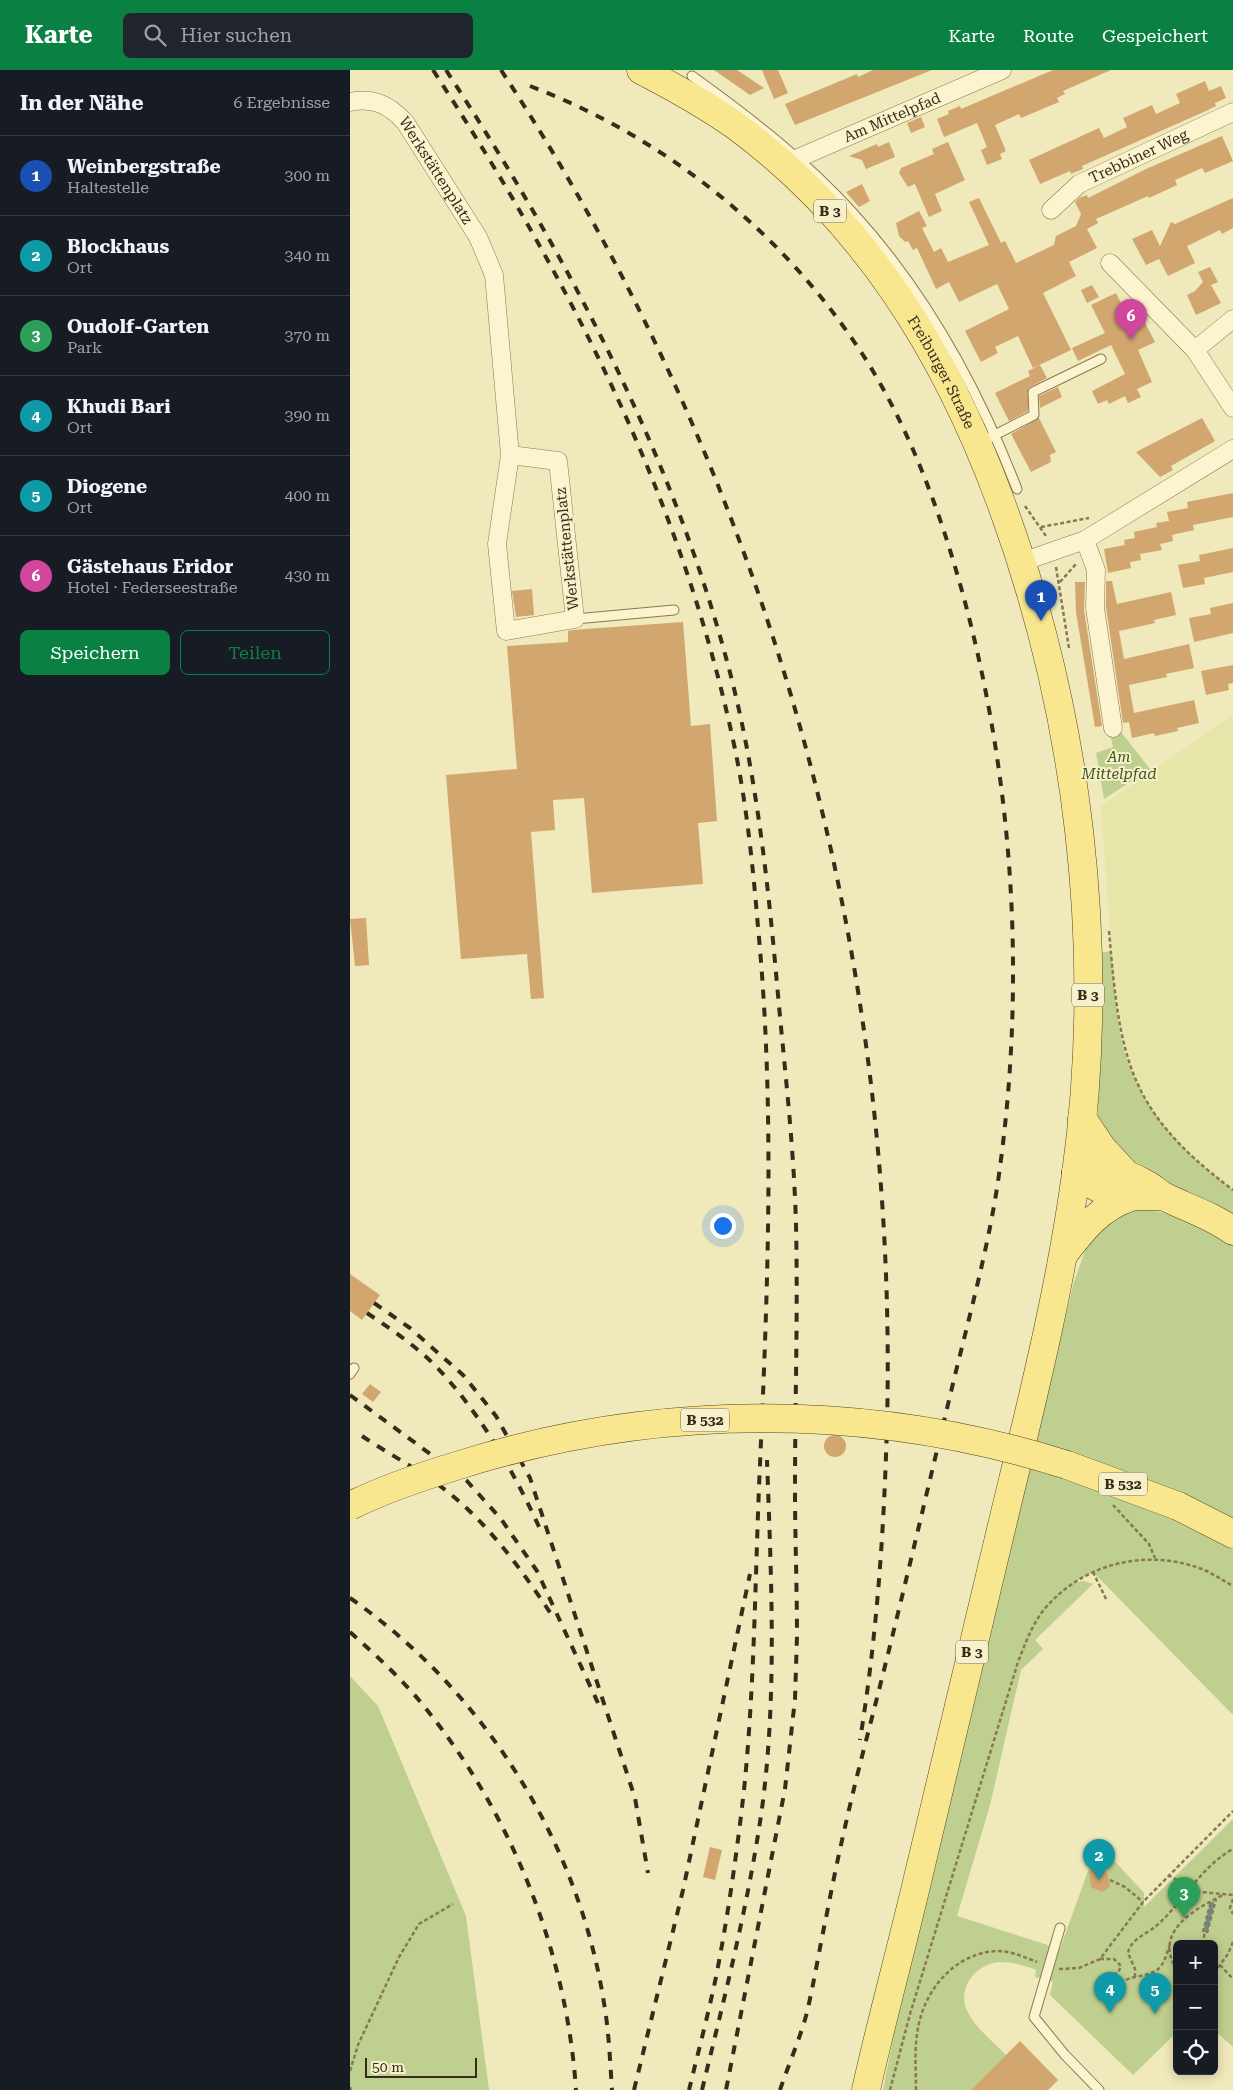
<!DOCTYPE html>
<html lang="de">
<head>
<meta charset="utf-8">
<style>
	:root { --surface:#171b24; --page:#20242c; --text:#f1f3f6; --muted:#9ea1a6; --line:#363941; --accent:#0b8043 }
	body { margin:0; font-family:"Roboto Serif",serif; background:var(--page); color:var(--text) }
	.controls { position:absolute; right:15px; bottom:15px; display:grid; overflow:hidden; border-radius:8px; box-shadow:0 2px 12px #0003 }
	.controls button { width:45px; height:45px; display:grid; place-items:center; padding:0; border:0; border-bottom:1px solid var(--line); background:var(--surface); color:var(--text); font:25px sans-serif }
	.scale { position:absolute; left:15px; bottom:12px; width:112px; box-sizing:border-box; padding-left:5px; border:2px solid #372c1a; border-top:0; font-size:14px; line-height:18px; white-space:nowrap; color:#372c1a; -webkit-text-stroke:4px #f7f1cb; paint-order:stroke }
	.you { position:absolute; left:372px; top:1155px; width:18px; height:18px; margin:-12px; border:4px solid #fff; border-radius:50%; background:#1a73e8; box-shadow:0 0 0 8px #1a73e833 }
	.badge { display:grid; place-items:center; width:32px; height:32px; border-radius:50%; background:var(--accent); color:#fff; font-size:16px; font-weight:700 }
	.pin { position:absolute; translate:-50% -41px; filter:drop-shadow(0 1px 2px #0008) }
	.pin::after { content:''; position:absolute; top:26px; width:18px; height:15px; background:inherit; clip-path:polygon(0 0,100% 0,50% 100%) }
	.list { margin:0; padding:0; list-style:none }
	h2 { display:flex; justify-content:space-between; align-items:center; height:65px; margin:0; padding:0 20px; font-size:21px }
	h2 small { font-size:16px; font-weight:400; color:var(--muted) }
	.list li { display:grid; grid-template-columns:32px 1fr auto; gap:15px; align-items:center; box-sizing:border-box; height:80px; padding:0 20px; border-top:1px solid var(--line) }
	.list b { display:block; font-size:19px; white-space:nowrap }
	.list p { margin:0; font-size:16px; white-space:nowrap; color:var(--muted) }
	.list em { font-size:16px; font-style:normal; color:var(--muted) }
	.actions { display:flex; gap:10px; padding:15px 20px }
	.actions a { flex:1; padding:11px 0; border:1px solid var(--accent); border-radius:8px; text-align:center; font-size:18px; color:var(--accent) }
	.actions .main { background:var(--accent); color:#fff }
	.icon { flex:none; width:28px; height:28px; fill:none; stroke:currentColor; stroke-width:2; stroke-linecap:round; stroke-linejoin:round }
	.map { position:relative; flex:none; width:883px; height:2020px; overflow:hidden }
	header { display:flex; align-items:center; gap:30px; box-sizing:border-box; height:70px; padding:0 25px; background:var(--accent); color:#fff }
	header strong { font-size:24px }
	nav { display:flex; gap:28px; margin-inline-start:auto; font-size:18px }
	.search { width:350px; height:45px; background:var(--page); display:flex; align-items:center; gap:12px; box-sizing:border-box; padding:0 18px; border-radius:8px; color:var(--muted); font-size:19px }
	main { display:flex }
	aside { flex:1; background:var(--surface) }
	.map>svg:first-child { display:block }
	.farmland { fill:#e6e6a8 }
	.green { fill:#becf8f }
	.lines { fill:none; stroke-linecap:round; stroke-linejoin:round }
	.stream { stroke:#678f8b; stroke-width:4.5 }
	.building { fill:#d1a66f }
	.service-casing { stroke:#897854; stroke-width:11 }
	.minor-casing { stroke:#897854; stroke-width:19 }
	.primary-casing { stroke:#564529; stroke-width:29 }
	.path { stroke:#897854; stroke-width:2.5; stroke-dasharray:4 2.5; stroke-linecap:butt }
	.service { stroke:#fbf4cf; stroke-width:9 }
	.minor { stroke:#fbf4cf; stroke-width:18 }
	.primary { stroke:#f8e78f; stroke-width:28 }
	.rail { stroke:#372c1a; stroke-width:4; stroke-dasharray:9 9; stroke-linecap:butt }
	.primary-bridge-casing { stroke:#564529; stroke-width:29; stroke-linecap:butt }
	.primary-bridge { stroke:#f8e78f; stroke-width:28 }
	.labels { text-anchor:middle; stroke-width:4; stroke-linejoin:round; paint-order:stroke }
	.shield { fill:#f7f1cb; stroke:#71674f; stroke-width:1 }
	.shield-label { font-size:14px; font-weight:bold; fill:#372c1a }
	.street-label { font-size:15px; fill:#372c1a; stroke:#f7f1cb }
	.park-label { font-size:15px; font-style:italic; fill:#3f541f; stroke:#f7f1cb }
</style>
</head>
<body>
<header>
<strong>Karte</strong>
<div class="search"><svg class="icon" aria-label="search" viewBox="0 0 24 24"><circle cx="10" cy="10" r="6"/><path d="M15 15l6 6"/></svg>Hier suchen</div>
<nav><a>Karte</a><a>Route</a><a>Gespeichert</a></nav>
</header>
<main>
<aside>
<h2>In der Nähe<small>6 Ergebnisse</small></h2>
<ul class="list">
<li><span class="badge" style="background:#1a4fb4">1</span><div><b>Weinbergstraße</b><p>Haltestelle</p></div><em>300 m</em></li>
<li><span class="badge" style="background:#0f9aa8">2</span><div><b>Blockhaus</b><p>Ort</p></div><em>340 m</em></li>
<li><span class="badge" style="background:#2e9e5b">3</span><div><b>Oudolf-Garten</b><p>Park</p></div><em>370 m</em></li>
<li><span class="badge" style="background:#0f9aa8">4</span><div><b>Khudi Bari</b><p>Ort</p></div><em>390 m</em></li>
<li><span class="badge" style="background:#0f9aa8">5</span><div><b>Diogene</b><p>Ort</p></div><em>400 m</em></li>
<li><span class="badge" style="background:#d1479c">6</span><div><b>Gästehaus Eridor</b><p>Hotel · Federseestraße</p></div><em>430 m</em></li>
</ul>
<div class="actions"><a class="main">Speichern</a><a>Teilen</a></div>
</aside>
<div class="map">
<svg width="883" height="2020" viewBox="0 0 883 2020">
	<rect width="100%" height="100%" fill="#f0e9bb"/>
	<!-- farmland -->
	<path class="farmland" d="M883 645V1120L834 1081 812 1055 791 1022 779 996 766 941 751 736Z"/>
	<!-- green -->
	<path class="green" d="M767 657 800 699 754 729 746 683 763 677 759 659Z
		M761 881C764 910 765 939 771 968 786 1034 830 1081 883 1120V1149L859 1133 789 1098 748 1055 749 883Z
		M795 1138 841 1150 883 1174V1448L827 1422 685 1377 723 1215 737 1175 760 1146Z
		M681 1396 793 1435 883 1480V1645L743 1502 723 1513 734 1511 743 1514 685 1570 693 1579 671 1600 640 1735 607 1846 710 1879 748 1773 794 1823V1837L883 1749V1977L864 1960V1874H827V1962L783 2005 700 1925 703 1912 685 1907 686 1900C674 1895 663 1892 649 1892 628 1894 610 1914 615 1935 620 1954 643 1971 656 1985L621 2020H533L555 1908Z
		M0 1606 28 1636 116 1846 139 2020H0Z"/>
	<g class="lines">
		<!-- stream -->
		<path class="stream" d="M856 1860 862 1834"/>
	</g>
	<!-- building -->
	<path class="building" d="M364 0H387L414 18 400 25Z
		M412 0H428L438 23 424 29Z
		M523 0H582L445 55 435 34 507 4 508 7Z
		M703 0H761L713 21 715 24 707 28 709 32 671 48 669 44 645 55 656 81 650 84 652 89 637 95 631 80 637 77 627 53 594 67 587 49 599 44 598 41 610 36 611 39Z
		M855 11 859 21 871 16 876 28 865 33 866 36 858 40 732 96 733 99 721 104 720 101 690 114 679 90 749 58 754 68 777 57 773 48 802 35 806 44 830 33 826 24Z
		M571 47 575 57 561 63 557 53Z
		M872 66 883 91 855 103 852 98 825 110 827 115 799 128 798 126 746 149 748 153 737 159 747 178 719 192 726 206 693 223 721 280 683 298 668 266 645 277 648 283 631 292 615 261 659 239 647 214 609 232 599 212 586 219 567 178 563 180 558 171 555 172 549 166 546 153 569 141 577 156 572 158 584 182 591 178 598 192 639 175 619 132 629 128 651 173 655 171 666 193 704 175 706 166 726 156 731 144 725 132 729 128 737 125 738 128 796 99Z
		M539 72 545 87 516 99 512 90 499 86 527 74 528 77Z
		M598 72 615 110 585 124 592 141 579 147 565 114 558 117 549 103 551 98 584 84 582 79Z
		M512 114 520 131 509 137 496 122Z
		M883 128V158L872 164 870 160 837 176 845 193 818 206 809 189 796 195 782 169 802 160 810 176 821 152 825 154Z
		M860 197 868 212 861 215 871 233 846 245 837 225 845 221 853 212 848 202Z
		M742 215 749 227 737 233 731 220Z
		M766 223 783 257 794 251 805 272 788 280 802 312 787 319 791 327 778 333 775 326 759 334 757 330 748 334 742 321 775 304 761 275 728 291 722 278 755 263 741 235Z
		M690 295 697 308 678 318V341L659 351 645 323 680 306 678 301Z
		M708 317 712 327 690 338 689 326Z
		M689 348 706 382 700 385 701 392 681 402 661 364Z
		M852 348 865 371 821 396 823 400 810 407 786 382Z
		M883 423V447L843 455 844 460 822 465 823 471 810 474 812 480 790 484 791 490 780 492 781 498 758 503 754 479 775 475 774 470 785 468 784 462 807 457 806 453 819 451 817 442 838 438 837 432Z
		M883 478V502L854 508 855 514 833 518 828 495 850 491 849 485Z
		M756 511H762L767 534 821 522 826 545 804 550 805 553 769 561 774 589 839 574 844 598 816 604 817 607 779 615 784 643 844 630 849 653 827 658 828 661 805 666 804 663 782 668 779 652 773 653 756 537Z
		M725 512H735L734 540 752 656 745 657 726 542Z
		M182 519 184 545 166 547 162 521Z
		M883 533V563L844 572 839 548 861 544 860 538Z
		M333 552 341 656 360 654 367 751 348 753 353 814 242 823 234 728 203 730 205 760 181 762 194 928 181 929 177 884 111 889 96 705 167 699 157 576 218 572V561L222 560Z
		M883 595V613L878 614 879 620 856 625 851 601Z
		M16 848 19 895 5 896 0 849Z
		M0 1204 30 1225 12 1250 0 1241Z
		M20 1314 31 1322 23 1332 12 1324Z
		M474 1376a11 11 0 1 1 22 0a11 11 0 1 1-22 0Z
		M360 1777 372 1780 365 1810 353 1807Z
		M748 1796 758 1804 760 1817 752 1822 741 1817 739 1802Z
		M670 1971 708 2010 698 2020H621Z"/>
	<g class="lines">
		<defs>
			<path id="service" d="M342 6C399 47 455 90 503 143 576 223 628 318 667 419
				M629 373 684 345 683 322 751 289
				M225 549 324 540
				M0 1304 4 1298
				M710 1858 684 1947 715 1985 749 2020"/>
			<g id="minor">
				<path id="s1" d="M0 32C24 27 39 35 55 52L128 167 144 205 160 385 147 474 156 561 225 549 208 391 160 385"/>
				<path id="s2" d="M432 95 652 0"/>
				<path id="s3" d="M701 140 729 114 883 42"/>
				<path d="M760 193 845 280 883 338"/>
				<path d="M845 280 883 249"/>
				<path d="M735 470 746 500 745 538 763 658"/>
				<path d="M672 492 735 470 883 379"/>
			</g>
			<g id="primary">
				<path id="s4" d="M291 0C324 17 356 35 386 56 515 152 595 282 650 430 729 643 757 879 726 1104 709 1229 677 1350 648 1472 621 1587 594 1702 566 1816 550 1884 531 1952 516 2020"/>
				<path d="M732 1048 752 1078 776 1104"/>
				<path d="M726 1102C750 1099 772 1100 794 1113 801 1116 807 1122 813 1126 837 1138 861 1145 883 1161"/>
				<path d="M726 1102C753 1128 778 1127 813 1126"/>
				<path d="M714 1184C733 1159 750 1137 781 1127"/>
				<path d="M717 1395 828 1436 883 1464"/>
			</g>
		</defs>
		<!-- service casing -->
		<use href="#service" class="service-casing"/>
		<!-- minor casing -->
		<use href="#minor" class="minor-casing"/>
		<!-- primary casing -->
		<use href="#primary" class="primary-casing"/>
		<!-- path -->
		<path class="path" d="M675 436 696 466
			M691 457 739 448
			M706 497 719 578
			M710 512 726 494
			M759 861C770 987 776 1040 883 1120
			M763 1435 799 1474 805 1488
			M743 1502 757 1531
			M818 1805 850 1822 883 1825
			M760 1810 775 1817 793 1832
			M883 1829 880 1838 883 1844
			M853 1862 861 1831
			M857 1863 866 1829
			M852 1874 855 1862
			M750 1889H764L771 1896 768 1903 751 1907 750 1914 753 1917H758C767 1914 776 1909 785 1907 810 1902 812 1900 820 1874
			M870 1895 883 1909
			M709 1899 729 1898 750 1889 793 1832 883 1741
			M827 1900C802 1862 845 1839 873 1825
			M864 1903 878 1884 883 1872
			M785 1907V1899L778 1883C780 1870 796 1864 805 1857 833 1833 850 1797 883 1779
			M0 2001 8 1975 49 1887 69 1854 103 1834
			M0 2017 1 2020
			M540 2020 560 1944 668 1592C676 1572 683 1551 698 1535 736 1493 796 1479 849 1498 861 1502 872 1510 883 1516
			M566 2020C566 2000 564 1979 568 1958 575 1919 605 1883 647 1881 661 1881 674 1887 687 1892"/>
		<!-- service -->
		<use href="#service" class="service"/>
		<!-- minor -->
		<use href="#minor" class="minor"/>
		<!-- primary -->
		<use href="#primary" class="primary"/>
		<!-- rail -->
		<path class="rail" d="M83 0C222 214 332 428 385 679 397 737 403 798 408 857 425 1035 418 1215 410 1394 405 1502 405 1612 394 1720 387 1782 378 1846 366 1907 358 1945 348 1983 339 2020
			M96 0C214 181 318 375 375 584 406 695 418 812 428 925 435 1002 444 1078 446 1155 448 1243 445 1331 445 1418 445 1468 447 1517 447 1566L445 1629 435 1719 376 2020
			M151 0C415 402 549 874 537 1355 534 1461 527 1565 510 1670
			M180 16C316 68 433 162 513 285 559 357 589 438 612 521 663 707 676 905 650 1097 640 1174 618 1250 600 1326 573 1438 547 1551 518 1663 502 1724 488 1785 476 1848 469 1880 464 1914 456 1946 449 1971 438 1996 430 2020
			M24 1233 60 1258 113 1305 146 1346 180 1408 285 1728 298 1803
			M17 1243C44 1261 72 1280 94 1305 134 1350 165 1404 190 1459
			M0 1325 117 1411 151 1449 187 1501 248 1633
			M12 1366C42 1386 77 1404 104 1427 142 1459 174 1503 201 1544
			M0 1528C134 1621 229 1773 254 1933 259 1962 260 1991 262 2020
			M0 1562C27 1586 55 1612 77 1640 163 1747 217 1884 226 2020
			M284 2020 333 1820 400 1504
			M352 2020C375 1925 400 1828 413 1731 427 1618 421 1504 417 1390"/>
		<defs>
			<path id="primary-bridge" d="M0 1436C34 1419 70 1407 106 1396 303 1333 519 1332 717 1395"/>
		</defs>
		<!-- primary-bridge casing -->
		<use href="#primary-bridge" class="primary-bridge-casing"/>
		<!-- primary-bridge -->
		<use href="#primary-bridge" class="primary-bridge"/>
	</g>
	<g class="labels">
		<!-- shield labels -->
		<g class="shield">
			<rect x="464" y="129.5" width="32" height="23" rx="4"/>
			<rect x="722" y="913.5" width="32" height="23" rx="4"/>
			<rect x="331" y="1338.5" width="48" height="23" rx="4"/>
			<rect x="749" y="1402.5" width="48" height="23" rx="4"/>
			<rect x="606" y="1570.5" width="32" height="23" rx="4"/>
		</g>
		<g class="shield-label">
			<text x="480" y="146">B 3</text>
			<text x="738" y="930">B 3</text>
			<text x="355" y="1355">B 532</text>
			<text x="773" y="1419">B 532</text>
			<text x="622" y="1587">B 3</text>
		</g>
		<!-- street labels -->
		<g class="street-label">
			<text dy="5" stroke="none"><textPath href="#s2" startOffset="120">Am Mittelpfad</textPath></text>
			<text dy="5" stroke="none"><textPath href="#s3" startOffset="104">Trebbiner Weg</textPath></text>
			<text dy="5" stroke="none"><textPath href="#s1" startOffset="119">Werkstättenplatz</textPath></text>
			<text dy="5" stroke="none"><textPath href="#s4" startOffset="434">Freiburger Straße</textPath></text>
			<text transform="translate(217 479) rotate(-96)" y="5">Werkstättenplatz</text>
		</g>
		<!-- park labels -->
		<g class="park-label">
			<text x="769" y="692">Am<tspan x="769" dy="17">Mittelpfad</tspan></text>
		</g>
	</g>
</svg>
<div class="controls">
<button>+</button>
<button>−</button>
<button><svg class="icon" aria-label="locate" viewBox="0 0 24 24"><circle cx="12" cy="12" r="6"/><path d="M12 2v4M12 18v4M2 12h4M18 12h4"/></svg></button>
</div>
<div class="scale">50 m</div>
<div class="you"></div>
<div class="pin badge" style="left:691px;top:551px;background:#1a4fb4">1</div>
<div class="pin badge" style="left:749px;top:1810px;background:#0f9aa8">2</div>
<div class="pin badge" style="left:834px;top:1848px;background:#2e9e5b">3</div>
<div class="pin badge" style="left:760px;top:1943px;background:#0f9aa8">4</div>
<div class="pin badge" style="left:805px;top:1944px;background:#0f9aa8">5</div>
<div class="pin badge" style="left:781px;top:270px;background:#d1479c">6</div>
</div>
</main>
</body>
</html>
